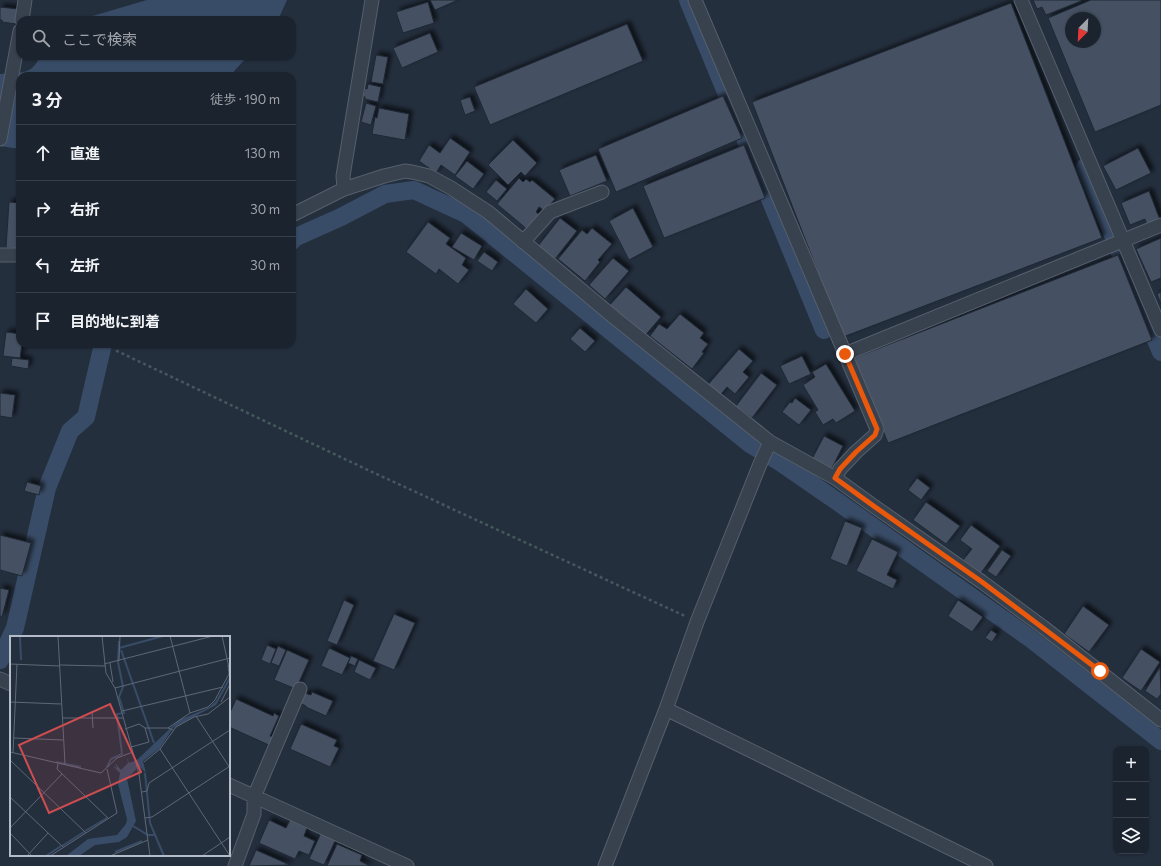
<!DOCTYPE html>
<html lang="ja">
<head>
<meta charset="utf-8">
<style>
	:root { --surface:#1b232e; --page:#242b36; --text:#f1f3f6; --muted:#a0a4aa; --line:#39404a }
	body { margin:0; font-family:Commissioner,"Noto Sans JP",sans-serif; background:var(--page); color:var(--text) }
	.controls { position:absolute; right:12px; bottom:12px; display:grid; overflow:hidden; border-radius:8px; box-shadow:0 1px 3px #0004 }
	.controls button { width:36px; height:36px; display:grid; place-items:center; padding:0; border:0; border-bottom:1px solid var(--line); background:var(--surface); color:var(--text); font:20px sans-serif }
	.compass { position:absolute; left:1065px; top:12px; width:36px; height:36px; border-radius:50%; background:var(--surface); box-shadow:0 1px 3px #0004; rotate:204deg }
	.stop { position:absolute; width:12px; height:12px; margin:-9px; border:3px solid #ea580c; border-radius:50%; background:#fff }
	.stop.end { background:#ea580c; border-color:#fff; box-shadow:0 1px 4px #0008 }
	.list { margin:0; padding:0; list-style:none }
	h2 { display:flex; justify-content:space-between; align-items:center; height:52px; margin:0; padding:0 16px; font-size:17px }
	h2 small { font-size:13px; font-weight:400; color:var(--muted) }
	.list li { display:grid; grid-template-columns:26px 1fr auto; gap:12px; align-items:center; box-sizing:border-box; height:56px; padding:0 16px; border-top:1px solid var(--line) }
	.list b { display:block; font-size:15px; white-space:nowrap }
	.list em { font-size:13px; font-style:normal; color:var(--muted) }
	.icon { flex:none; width:22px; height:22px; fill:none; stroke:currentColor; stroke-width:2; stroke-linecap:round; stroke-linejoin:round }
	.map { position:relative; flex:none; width:1161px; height:866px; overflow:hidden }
	.search { position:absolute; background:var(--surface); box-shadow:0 1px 3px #0004; left:16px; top:16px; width:280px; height:44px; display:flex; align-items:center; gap:10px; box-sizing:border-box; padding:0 14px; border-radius:12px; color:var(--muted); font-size:15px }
	.panel { position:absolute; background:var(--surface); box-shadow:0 1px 3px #0004; left:16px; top:72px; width:280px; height:276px; border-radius:12px }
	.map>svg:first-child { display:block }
	.water { fill:#394c67 }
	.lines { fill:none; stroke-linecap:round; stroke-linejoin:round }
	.canal { stroke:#394c67; stroke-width:18 }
	.building { fill:#455162; stroke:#1f2835; fill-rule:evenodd; filter:url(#shadow) }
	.minor-casing { stroke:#565f6c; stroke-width:15 }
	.path { stroke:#44595c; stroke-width:2.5; stroke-dasharray:3 3; stroke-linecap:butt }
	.minor { stroke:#38414e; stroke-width:13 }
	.route { stroke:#ea580c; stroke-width:5 }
	.inset-river { fill:none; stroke:#394c67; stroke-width:2 }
	.inset-road { fill:none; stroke:#5e6776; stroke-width:1 }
	.view { fill:#ce4d50; fill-opacity:0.15; stroke:#ce4d50; stroke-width:2 }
	.inset-edge { fill:none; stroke:#b4bcc9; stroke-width:2 }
</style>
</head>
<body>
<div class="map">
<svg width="1161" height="866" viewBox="0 0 1161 866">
	<defs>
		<filter id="shadow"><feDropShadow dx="3.5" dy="-3.5" stdDeviation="2" flood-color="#0009"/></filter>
	</defs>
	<rect width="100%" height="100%" fill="#242f3e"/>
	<!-- water -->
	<path class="water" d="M147 0H287L278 20H79Z
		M40 56H248L235 70 231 76H20V149L0 146V74C19 72 32 76 40 56Z"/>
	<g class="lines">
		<!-- canal -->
		<path class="canal" d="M688 0 824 330
			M1085 167 1115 240
			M292 241 294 238 341 217 385 194 414 190 466 214 750 444 780 462 838 502 1031 639 1161 741
			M1118 248 1161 352
			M0 660 15 628 47 488 70 431 86 417 103 344"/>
	</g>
	<!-- building -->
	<path class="building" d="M430 0H456V1L435 10Z
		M1033 0H1081V1L1046 15 1042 7 1037 9Z
		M1091 0H1161V105L1095 132 1048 18ZM1071 18H1095V42H1071Z
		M428 2 434 23 403 33 396 12Z
		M1011 3 1102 238 843 337 752 102Z
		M0 7 18 9 16 24 2 22V20H0Z
		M627 24 643 61 490 125 474 87Z
		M430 33 438 52 402 68 393 48Z
		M376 55 388 57 383 84 371 82Z
		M368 84 381 87 378 102 365 99V97L363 96 365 88 367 89Z
		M723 96 742 138 616 192 598 149Z
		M470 97 475 111 465 115 460 100Z
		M366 103 376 106 371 125 361 122Z
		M379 108 409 114 405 140 372 134 375 117 377 118Z
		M450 138 470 152 455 175 441 165 436 173 419 161 429 145 440 153Z
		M513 140 537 163 525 176 521 172 508 185 488 165Z
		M744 145 765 198 664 238 643 186Z
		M1138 148 1151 173 1116 190 1103 166Z
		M596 155 607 181 570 196 559 170Z
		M467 161 484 174 473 189 455 176Z
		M519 178 523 182 526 179 530 182 532 180 555 199 545 211 539 207 536 212 540 215 528 230 497 204Z
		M496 180 507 189 497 201 486 192Z
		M1149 191 1160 220 1147 225 1145 219 1130 225 1121 203Z
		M9 202 20 203V249L6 248Z
		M633 208 653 247 629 260 609 221Z
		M560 218 577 231 555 259 538 246Z
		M428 222 450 238 446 244 466 258 462 265 469 270 458 284 439 269 436 274 406 252Z
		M592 228 612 244 598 260 600 262 585 281 558 259 582 230 587 234Z
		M461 233 482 246 474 260 452 247Z
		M1161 238V278L1151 282 1136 249Z
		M484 252 498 262 492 271 477 261Z
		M1118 255 1152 340 888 443 854 358Z
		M613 258 629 271 605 299 589 285Z
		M626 287 661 317 643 338 608 307Z
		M526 289 548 309 536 323 513 304Z
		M1161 292V304L1157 294Z
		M680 314 704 333 700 338 708 344 702 352 704 353 692 369 650 336 659 324 667 329Z
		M580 328 595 341 585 352 570 339Z
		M6 332 20 334V344H22L20 358 3 356Z
		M739 349 753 361 743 372 749 377 735 394 727 387 717 399 705 388Z
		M802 356 811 374 789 384 780 366Z
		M12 358 29 360 28 369 11 366Z
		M826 364 855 411 836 423 833 419 823 425 815 412 818 410 803 385 815 377 812 372Z
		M761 373 777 385 752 418 736 406Z
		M0 393 15 395 12 418 0 416Z
		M795 398 811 410 799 425 782 412 790 402 792 403Z
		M824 436 843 446 831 470 812 459Z
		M917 478 930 488 921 500 908 490Z
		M27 482 41 486 39 495 24 491Z
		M926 502 960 526 946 544 913 520Z
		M845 521 862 528 847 566 830 559Z
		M971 525 1000 546 981 573 963 560 972 549 960 540Z
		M0 535 31 543 22 576 0 570Z
		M872 539 898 552 887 575 897 580 893 589 856 571Z
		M1002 550 1011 556 996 577 987 571Z
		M0 588 9 590 2 617 0 616Z
		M344 600 354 605 337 645 327 641Z
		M958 600 983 617 972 632 948 616Z
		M1083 606 1109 625 1089 652 1064 634Z
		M394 614 415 623 394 670 373 661Z
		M991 630 997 634 992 642 985 638Z
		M267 645 276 649 270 664 261 660Z
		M278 646 286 650 279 666 271 663Z
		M329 648 350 658 342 675 321 666Z
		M1141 649 1160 662 1141 691 1122 678Z
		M287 650 309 660 296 689 274 680Z
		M351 656 358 659 355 666 348 663Z
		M359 660 376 668 370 680 354 672Z
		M1160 667 1161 694 1157 699 1145 691Z
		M312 692 333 701 326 716 306 707V706L300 703 304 693 311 695Z
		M236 699 273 716 274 713 279 716 270 736 275 738 271 746 229 727V715Z
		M301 724 337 740 334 746 339 748 330 767 290 749Z
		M269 820 286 828 290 820 307 828 304 836 315 841 309 855 299 851 295 859 259 843Z
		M321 833 336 839 324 865 309 859Z
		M337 844 362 855 360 861 370 866H327Z
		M256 850 290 865 249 866Z"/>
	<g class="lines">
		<defs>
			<path id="minor" d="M695 0 877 429 875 435 856 452 840 469 835 478
				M1021 0 1161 330
				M22 20 25 0
				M0 139 20 31
				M344 189 343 176 372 0
				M292 215 344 189 384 176 405 171 412 172 429 176 451 188 488 212 616 319 770 442 835 478 875 507 982 582 1043 627 1161 720
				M523 242 550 212 602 192
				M0 255H20
				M845 354 1161 225
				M0 679 11 684
				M666 709 986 866
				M229 785 407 866
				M235 866 254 814V797L300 689
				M605 866 666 709 697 622 760 464 770 442"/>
		</defs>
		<!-- minor casing -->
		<use href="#minor" class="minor-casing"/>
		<!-- path -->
		<path class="path" d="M116 344 117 351 370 471 685 616"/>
		<!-- minor -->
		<use href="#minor" class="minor"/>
	</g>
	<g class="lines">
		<!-- route -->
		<path class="route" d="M845 354 877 429 875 435 856 452 840 469 835 478 875 507 982 582 1100 671"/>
	</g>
	<!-- overview -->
	<g transform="translate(10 636)">
		<rect width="220" height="220" fill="#242f3e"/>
		<path d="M220 40V44L206 69 163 92 150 112 133 125 136 137 129 130 117 143 126 185 117 201 109 206 85 209 69 220H56L78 203 107 199 116 188 117 183 108 148 110 137 103 130 107 132 105 127 111 134 118 127 117 121 119 127 127 124 169 84 198 72 206 65Z" fill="#394c67"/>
		<path class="inset-river" d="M10 0 11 24M109 12 153 0M111 14 144 107M46 126 71 131M97 131 101 123 112 118 107 78 114 77 109 61 113 51 108 26 109 5M135 137 140 187 154 220M123 190 138 199H146M75 195 97 182M52 210 74 196M105 216 132 205M36 220 51 210"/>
		<path class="inset-road" d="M48 0 55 128M92 0 96 37 105 52 129 138 140 220M212 0 220 36M109 25 110 0M100 27 103 46M0 28 50 30M94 28 203 0M50 29 95 30M105 52 220 22M0 66 51 68M211 66 220 48M82 75 83 92M112 75 213 51M180 77 198 71 205 64 219 38 218 29M186 80 220 132M52 82H113M135 92H158L163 94M158 92 180 77 160 0M115 93 129 88 135 92 139 106 121 111M4 102 53 104M150 113 220 220M0 116 91 137 107 122 123 116M3 117 7 28M0 124 76 197M134 126 150 113 166 91 184 81 198 78 220 61M48 128 47 133 99 183M132 156 137 155 139 147 220 94M0 161 53 211M135 182 142 181 220 130M0 192 52 138M0 197 22 220M17 220 38 197M40 220 107 177 97 133M100 220 138 204M192 220 220 201"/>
		<path class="view" d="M100 68 131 136 39 177 9 109Z"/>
		<rect width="220" height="220" class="inset-edge"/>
	</g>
</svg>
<div class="controls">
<button>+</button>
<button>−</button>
<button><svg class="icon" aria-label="layers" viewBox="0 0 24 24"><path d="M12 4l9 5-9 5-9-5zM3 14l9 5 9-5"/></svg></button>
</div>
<svg class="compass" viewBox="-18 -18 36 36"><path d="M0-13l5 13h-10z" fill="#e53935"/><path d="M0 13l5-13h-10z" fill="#a0a4aa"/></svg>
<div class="stop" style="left:1100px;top:671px"></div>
<div class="stop end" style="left:845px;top:354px"></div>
<div class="search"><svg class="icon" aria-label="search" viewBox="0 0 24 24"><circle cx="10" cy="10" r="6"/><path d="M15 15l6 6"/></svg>ここで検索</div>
<section class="panel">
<h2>3 分<small>徒歩 · 190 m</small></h2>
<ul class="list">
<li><svg class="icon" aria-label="ahead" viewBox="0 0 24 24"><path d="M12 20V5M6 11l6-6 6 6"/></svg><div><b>直進</b></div><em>130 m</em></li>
<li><svg class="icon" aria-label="right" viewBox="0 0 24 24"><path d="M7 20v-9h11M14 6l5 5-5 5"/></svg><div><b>右折</b></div><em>30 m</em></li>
<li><svg class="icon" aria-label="left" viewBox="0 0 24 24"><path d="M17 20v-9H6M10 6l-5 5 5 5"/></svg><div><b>左折</b></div><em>30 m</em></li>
<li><svg class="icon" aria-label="arrive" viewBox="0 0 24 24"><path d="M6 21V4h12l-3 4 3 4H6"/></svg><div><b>目的地に到着</b></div></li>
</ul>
</section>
</div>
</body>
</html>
